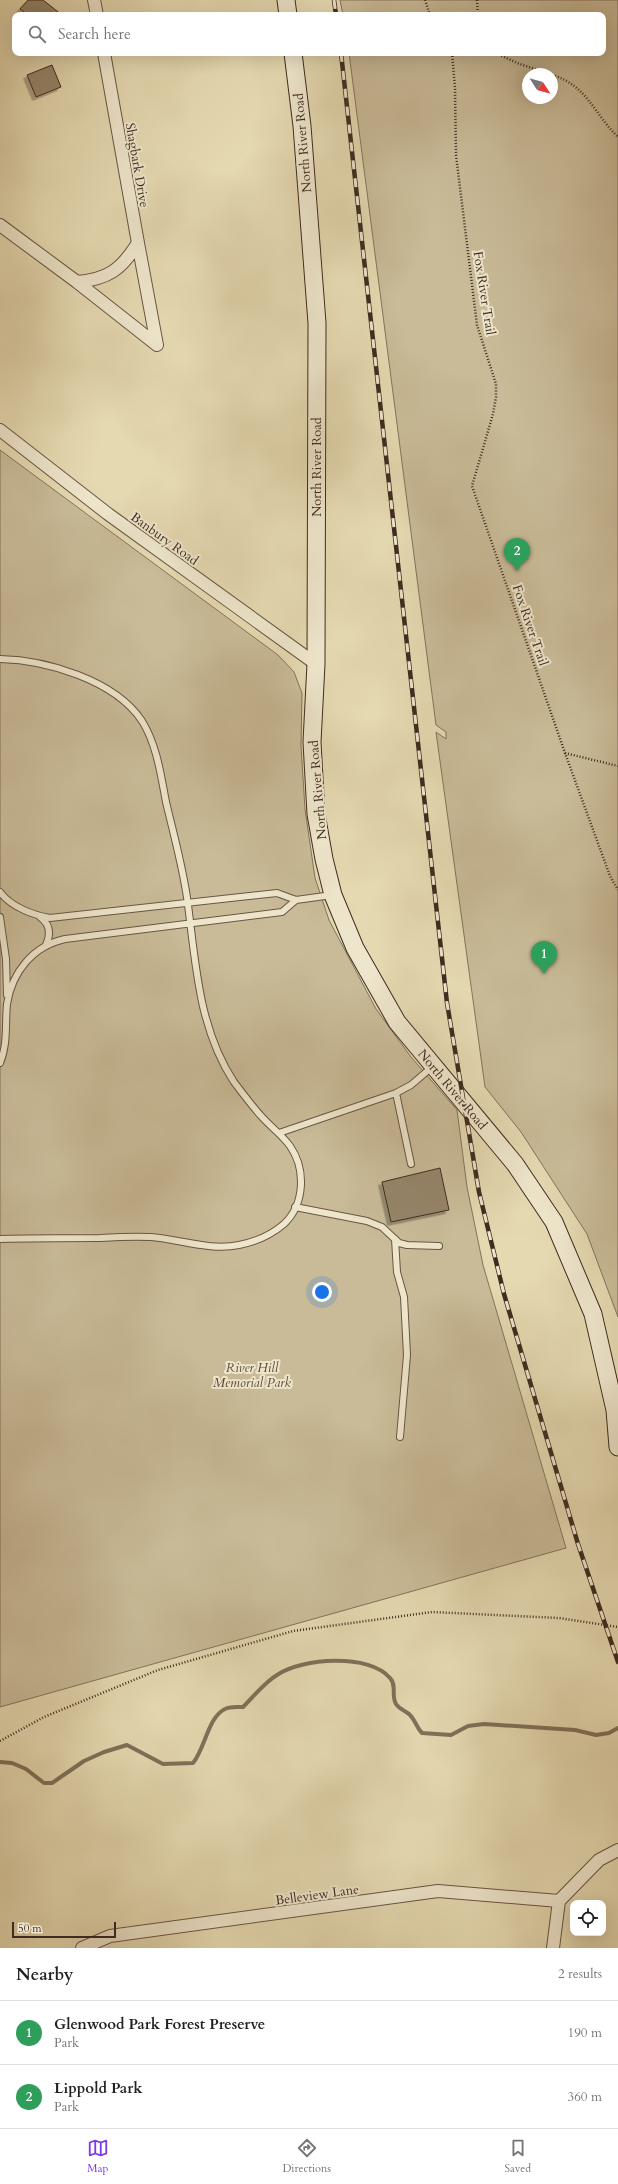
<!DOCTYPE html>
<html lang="en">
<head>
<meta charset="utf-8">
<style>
	:root { --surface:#fff; --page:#f2f2f2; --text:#202124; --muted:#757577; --line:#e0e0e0; --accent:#7c3aed }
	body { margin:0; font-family:Cardo,serif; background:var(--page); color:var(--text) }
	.controls { position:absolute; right:12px; bottom:12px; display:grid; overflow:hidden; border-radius:8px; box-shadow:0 4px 16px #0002 }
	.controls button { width:36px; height:36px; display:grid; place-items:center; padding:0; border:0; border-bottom:1px solid var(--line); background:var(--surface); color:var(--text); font:20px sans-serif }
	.compass { position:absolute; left:522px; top:68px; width:36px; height:36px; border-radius:50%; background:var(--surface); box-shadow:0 4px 16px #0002; rotate:126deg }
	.scale { position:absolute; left:12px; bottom:10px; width:104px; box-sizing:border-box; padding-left:4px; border:2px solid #3f2b20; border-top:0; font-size:11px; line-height:14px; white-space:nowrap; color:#3f2b20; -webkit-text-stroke:3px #eee6cc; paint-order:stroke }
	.you { position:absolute; left:322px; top:1292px; width:14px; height:14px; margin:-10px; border:3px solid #fff; border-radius:50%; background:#1a73e8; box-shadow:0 0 0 6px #1a73e833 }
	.badge { display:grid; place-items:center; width:26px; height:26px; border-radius:50%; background:var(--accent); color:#fff; font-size:13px; font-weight:700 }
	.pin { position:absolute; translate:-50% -33px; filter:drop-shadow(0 1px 2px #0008) }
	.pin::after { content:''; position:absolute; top:21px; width:14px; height:12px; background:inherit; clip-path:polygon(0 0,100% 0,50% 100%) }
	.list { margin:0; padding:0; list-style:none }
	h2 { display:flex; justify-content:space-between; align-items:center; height:52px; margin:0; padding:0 16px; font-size:17px }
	h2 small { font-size:13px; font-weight:400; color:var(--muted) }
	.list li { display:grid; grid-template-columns:26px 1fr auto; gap:12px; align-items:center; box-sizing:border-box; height:64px; padding:0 16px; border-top:1px solid var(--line) }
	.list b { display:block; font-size:15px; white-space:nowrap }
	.list p { margin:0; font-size:13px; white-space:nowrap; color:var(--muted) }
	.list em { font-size:13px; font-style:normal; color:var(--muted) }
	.icon { flex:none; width:22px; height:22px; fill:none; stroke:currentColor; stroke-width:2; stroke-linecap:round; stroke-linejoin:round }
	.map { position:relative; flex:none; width:618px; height:1948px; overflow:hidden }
	.search { position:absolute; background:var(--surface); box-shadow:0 4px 16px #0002; left:12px; right:12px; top:12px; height:44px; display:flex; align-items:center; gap:10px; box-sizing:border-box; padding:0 14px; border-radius:8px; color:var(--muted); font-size:15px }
	.sheet { height:180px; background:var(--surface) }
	nav { display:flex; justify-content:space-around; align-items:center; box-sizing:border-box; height:56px; border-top:1px solid var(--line); background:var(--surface); font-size:11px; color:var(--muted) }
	nav a { display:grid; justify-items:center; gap:2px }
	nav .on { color:var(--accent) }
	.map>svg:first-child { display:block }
	.green { fill:#c9bb98; stroke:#84735c; fill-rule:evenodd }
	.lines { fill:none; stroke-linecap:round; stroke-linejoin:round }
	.stream { stroke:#81705a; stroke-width:4 }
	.building { fill:#95856b; stroke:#3f2b20; filter:url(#shadow) }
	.service-casing { stroke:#685644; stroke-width:8 }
	.minor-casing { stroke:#685644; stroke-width:14 }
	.secondary-casing { stroke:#3f2b20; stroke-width:19 }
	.path { stroke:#3f2b20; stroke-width:2.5; stroke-dasharray:1 2; stroke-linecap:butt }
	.service { stroke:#eee6cc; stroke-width:6 }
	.minor { stroke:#eee6cc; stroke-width:12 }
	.secondary { stroke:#eee6cc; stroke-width:17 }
	.rail-casing { stroke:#3f2b20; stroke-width:4.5 }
	.rail { stroke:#eee6cc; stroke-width:3; stroke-dasharray:9; stroke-linecap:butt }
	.labels { text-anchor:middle; stroke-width:4; stroke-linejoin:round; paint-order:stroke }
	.street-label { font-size:13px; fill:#3f2b20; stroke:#eee6cc }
	.park-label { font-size:13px; font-style:italic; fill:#5b4838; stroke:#eee6cc }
</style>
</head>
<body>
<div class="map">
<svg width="618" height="1948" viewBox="0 0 618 1948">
	<defs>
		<filter id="shadow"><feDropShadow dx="-3.5" dy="3.5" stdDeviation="0" flood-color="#0004"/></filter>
	</defs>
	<rect width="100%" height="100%" fill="#e5d9b1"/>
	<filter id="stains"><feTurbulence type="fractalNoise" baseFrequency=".005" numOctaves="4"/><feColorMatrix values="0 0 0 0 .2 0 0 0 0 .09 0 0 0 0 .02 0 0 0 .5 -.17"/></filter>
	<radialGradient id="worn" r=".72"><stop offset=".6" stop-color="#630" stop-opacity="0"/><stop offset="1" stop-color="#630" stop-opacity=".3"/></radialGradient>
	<!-- green -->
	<path class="green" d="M340 0H618V1317L587 1234 521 1132 485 1087 436 732 446 739V732L436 725 349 53H603V15H343ZM528 74H552V98H528Z
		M0 450 278 655 294 672 302 693 301 746 305 809 315 878 329 920 376 1009 411 1057 457 1110 467 1187 483 1265 566 1548 0 1707Z"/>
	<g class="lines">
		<!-- stream -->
		<path class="stream" d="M0 1762 12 1763 26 1769 44 1783H52L84 1761 104 1752 127 1745 163 1764 193 1763C205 1749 208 1717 225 1709 229 1706 238 1707 243 1707 254 1696 265 1682 277 1675 302 1658 369 1653 390 1678 397 1685 391 1696 396 1704 400 1710 406 1711 410 1715 416 1721 416 1727 422 1733L451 1735 468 1726 484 1724 575 1730 596 1735 609 1733 618 1728"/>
	</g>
	<!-- building -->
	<path class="building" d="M28 0H43L62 15H28L20 9Z
		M52 65 61 87 36 97 27 75Z
		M440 1168 449 1210 391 1222 382 1182Z"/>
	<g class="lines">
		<defs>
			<path id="service" d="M0 659C46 660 115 680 142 721 157 745 161 776 166 802 174 836 184 871 188 905 196 966 199 1029 234 1082 243 1094 252 1106 262 1117 271 1127 282 1135 290 1146 306 1169 305 1204 284 1224 271 1235 255 1242 239 1245 209 1251 180 1239 150 1237 133 1236 116 1237 100 1238 67 1238 33 1238 0 1239
				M0 892C11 907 33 915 50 918L277 893 296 900 332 895
				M0 917 6 959 7 995
				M40 917C50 924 51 934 46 945
				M0 1063C8 1044 5 1024 7 1004 12 972 33 946 65 939L282 912 296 900
				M396 1093 411 1164
				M279 1133 396 1093 411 1085 432 1067
				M295 1207 367 1221 382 1227 399 1243 407 1245 439 1246
				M395 1239 397 1272 404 1297 407 1355 400 1437"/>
			<path id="minor" d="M94 0 97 15
				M0 225 77 282C108 279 121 270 138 243L104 53
				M77 282 157 345 138 243
				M0 430 108 514 316 664
				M559 1901 599 1860 618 1850
				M82 1948 110 1936 438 1891 559 1901
				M553 1948 559 1901"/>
			<path id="secondary" d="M286 0 288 15
				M293 53 302 126 317 323 316 664 312 742 316 814 324 859 333 895 355 948 397 1022 515 1164 554 1222 593 1314 615 1410 618 1447"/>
		</defs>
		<!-- service casing -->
		<use href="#service" class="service-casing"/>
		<!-- minor casing -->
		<use href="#minor" class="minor-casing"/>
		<!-- secondary casing -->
		<use href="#secondary" class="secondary-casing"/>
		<!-- path -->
		<path class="path" d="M425 0 430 15
			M477 0 478 15
			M452 53 455 88 456 155 477 325 496 384V397L493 414 472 486 565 753 610 876 618 890
			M496 53 517 63 550 74
			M552 75C587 85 594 114 618 137
			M565 753 618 766
			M0 1741 44 1717 158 1670 293 1631 432 1612 559 1618 618 1627"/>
		<!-- service -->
		<use href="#service" class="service"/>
		<!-- minor -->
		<use href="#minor" class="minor"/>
		<!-- secondary -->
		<use href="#secondary" class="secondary"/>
		<defs>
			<path id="rail" d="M334 0 336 15
				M341 53 447 1003 479 1192 504 1294 578 1544 618 1662"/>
		</defs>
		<!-- rail casing -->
		<use href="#rail" class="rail-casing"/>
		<!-- rail -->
		<use href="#rail" class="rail"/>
	</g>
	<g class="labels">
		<!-- street labels -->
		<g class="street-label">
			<text transform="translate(302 143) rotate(-95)" y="5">North River Road</text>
			<text transform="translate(138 165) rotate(80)" y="5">Shagbark Drive</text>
			<text transform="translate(485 293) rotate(81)" y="5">Fox River Trail</text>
			<text transform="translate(316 467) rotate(-90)" y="5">North River Road</text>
			<text transform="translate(165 538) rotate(36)" y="5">Banbury Road</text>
			<text transform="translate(531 625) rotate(71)" y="5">Fox River Trail</text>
			<text transform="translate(317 790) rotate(-95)" y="5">North River Road</text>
			<text transform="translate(453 1089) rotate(50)" y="5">North River Road</text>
			<text transform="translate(317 1894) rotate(-8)" y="5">Belleview Lane</text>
		</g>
		<!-- park labels -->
		<g class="park-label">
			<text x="252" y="1372">River Hill<tspan x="252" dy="15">Memorial Park</tspan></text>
		</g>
	</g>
	<rect width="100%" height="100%" filter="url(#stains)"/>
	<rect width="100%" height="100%" fill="url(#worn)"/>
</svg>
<div class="controls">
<button><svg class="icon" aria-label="locate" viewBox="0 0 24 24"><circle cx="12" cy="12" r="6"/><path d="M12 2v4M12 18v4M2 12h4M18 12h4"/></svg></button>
</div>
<svg class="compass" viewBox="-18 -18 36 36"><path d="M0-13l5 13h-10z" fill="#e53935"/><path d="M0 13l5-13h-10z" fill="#757577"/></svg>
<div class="scale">50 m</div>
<div class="you"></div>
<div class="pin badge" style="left:544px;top:974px;background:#2e9e5b">1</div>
<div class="pin badge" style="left:517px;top:571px;background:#2e9e5b">2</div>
<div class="search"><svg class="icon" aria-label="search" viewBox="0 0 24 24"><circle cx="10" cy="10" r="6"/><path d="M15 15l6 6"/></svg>Search here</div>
</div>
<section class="sheet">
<h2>Nearby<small>2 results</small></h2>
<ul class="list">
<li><span class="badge" style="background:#2e9e5b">1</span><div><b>Glenwood Park Forest Preserve</b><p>Park</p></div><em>190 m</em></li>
<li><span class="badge" style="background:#2e9e5b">2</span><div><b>Lippold Park</b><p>Park</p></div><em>360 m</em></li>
</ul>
</section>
<nav>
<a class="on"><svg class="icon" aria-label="map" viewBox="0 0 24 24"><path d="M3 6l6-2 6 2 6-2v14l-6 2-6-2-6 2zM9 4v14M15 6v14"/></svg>Map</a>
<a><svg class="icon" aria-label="directions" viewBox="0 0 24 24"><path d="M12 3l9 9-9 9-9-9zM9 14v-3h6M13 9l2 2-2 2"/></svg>Directions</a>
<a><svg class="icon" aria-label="saved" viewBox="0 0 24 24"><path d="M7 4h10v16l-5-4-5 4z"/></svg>Saved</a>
</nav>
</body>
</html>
